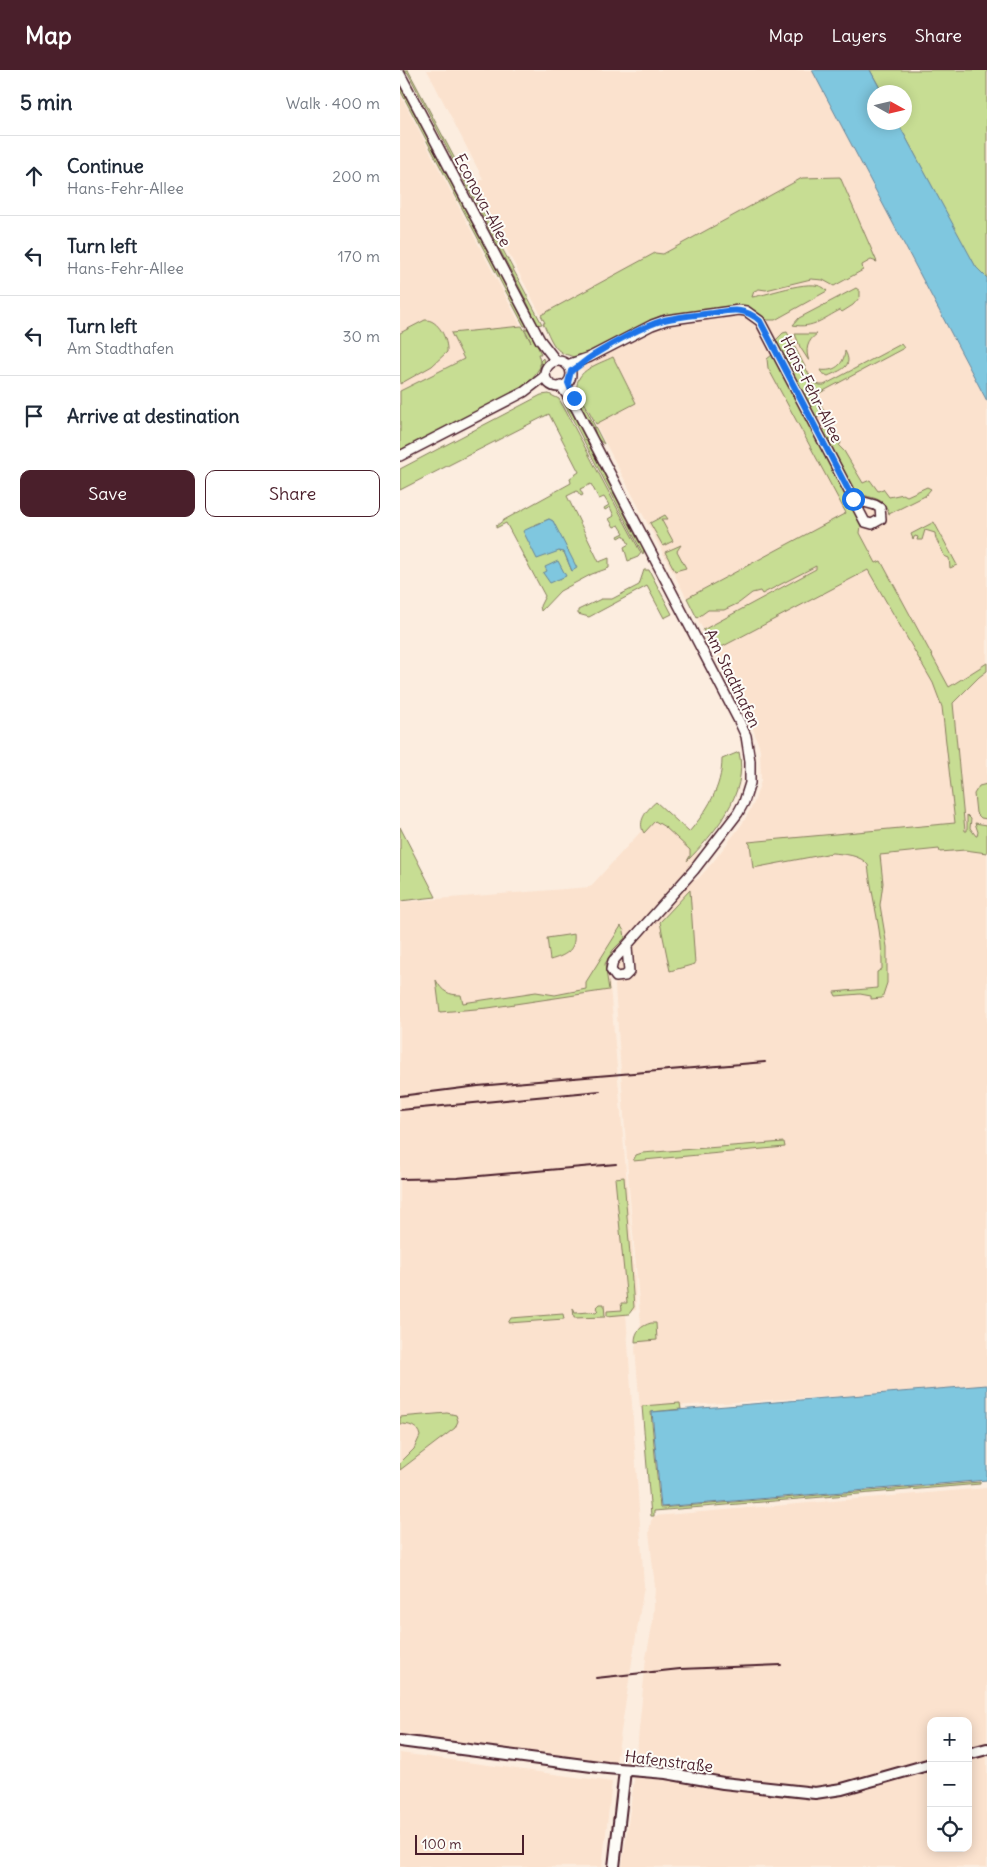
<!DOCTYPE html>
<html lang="en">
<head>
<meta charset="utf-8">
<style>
	:root { --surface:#fff; --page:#f2f2f3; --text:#1f2937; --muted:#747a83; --line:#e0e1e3; --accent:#4a1f2b }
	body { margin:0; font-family:Delius,sans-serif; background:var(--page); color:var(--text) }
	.controls { position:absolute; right:15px; bottom:15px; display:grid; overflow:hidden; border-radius:10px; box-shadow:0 2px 12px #0003 }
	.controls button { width:45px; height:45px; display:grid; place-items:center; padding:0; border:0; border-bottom:1px solid var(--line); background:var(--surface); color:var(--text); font:25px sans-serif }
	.compass { position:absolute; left:467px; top:15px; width:45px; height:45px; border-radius:50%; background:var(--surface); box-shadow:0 2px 12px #0003; rotate:98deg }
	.scale { position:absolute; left:15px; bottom:12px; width:109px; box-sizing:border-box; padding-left:5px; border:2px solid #4a1f2b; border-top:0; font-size:14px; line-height:18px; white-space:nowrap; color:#4a1f2b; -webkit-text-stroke:4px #fdfcf7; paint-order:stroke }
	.stop { position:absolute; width:15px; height:15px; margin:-11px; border:4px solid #1a73e8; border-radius:50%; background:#fff }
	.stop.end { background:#1a73e8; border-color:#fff; box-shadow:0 1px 5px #0008 }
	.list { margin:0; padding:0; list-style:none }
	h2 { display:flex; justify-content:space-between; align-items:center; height:65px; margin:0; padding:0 20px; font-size:21px }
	h2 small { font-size:16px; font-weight:400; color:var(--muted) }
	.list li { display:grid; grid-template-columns:32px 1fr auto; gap:15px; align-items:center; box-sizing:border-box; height:80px; padding:0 20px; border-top:1px solid var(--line) }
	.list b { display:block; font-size:19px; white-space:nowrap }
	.list p { margin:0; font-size:16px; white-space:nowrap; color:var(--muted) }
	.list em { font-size:16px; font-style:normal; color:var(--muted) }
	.actions { display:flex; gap:10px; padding:15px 20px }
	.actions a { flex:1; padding:11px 0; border:1px solid var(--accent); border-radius:10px; text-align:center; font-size:18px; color:var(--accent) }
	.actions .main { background:var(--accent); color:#fff }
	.icon { flex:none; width:28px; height:28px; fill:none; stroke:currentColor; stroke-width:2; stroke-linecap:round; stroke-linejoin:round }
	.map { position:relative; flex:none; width:587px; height:1797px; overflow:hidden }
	header { display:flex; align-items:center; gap:30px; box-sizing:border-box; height:70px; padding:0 25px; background:var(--accent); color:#fff }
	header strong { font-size:24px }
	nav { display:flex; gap:28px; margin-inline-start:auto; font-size:18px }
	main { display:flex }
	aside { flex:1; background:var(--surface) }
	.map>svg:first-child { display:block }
	.built { fill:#fbe2ce; fill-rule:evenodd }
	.green { fill:#c7dd93; stroke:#887e5f; fill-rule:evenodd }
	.water { fill:#7fc7df; stroke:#6a8497 }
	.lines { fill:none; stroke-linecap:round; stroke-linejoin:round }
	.minor-casing { stroke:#4a1f2b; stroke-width:12 }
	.tertiary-casing { stroke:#4a1f2b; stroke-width:14 }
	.minor { stroke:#fdfcf7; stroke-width:9 }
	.tertiary { stroke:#fdfcf7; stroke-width:10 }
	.rail { stroke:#4a1f2b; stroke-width:2 }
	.route { stroke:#1a73e8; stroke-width:6 }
	.labels { text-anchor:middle; stroke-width:4; stroke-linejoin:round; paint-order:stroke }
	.street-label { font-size:16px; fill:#4a1f2b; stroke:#fdfcf7 }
</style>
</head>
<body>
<header>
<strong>Map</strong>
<nav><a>Map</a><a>Layers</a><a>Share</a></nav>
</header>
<main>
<aside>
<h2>5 min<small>Walk · 400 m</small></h2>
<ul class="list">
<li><svg class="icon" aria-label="ahead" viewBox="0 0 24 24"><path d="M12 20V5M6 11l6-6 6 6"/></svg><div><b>Continue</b><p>Hans-Fehr-Allee</p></div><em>200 m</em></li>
<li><svg class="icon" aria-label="left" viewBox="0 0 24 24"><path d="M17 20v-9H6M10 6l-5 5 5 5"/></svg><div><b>Turn left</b><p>Hans-Fehr-Allee</p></div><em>170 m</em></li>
<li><svg class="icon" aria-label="left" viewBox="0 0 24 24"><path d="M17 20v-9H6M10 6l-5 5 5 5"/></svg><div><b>Turn left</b><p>Am Stadthafen</p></div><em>30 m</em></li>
<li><svg class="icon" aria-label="arrive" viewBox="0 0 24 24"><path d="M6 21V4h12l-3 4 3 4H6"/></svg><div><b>Arrive at destination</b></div></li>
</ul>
<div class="actions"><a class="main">Save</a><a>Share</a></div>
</aside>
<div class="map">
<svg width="587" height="1797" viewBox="0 0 587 1797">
	<rect width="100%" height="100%" fill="#fceddf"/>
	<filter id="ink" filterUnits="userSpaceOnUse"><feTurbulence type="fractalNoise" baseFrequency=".02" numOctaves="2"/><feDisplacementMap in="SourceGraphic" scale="10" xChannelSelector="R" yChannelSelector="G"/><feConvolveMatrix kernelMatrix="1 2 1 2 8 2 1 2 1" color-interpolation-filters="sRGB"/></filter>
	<g filter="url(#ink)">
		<!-- built -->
		<path class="built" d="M27 0H412L587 331V1315L457 1325 240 1338 235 1278 241 1254 229 1117 215 916 217 906 213 895 287 812 298 809 313 792 342 754 353 735 361 711 360 679 349 647 177 319 178 310 184 302 173 286 167 285 143 253H145L73 115 83 109Z
			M0 24 121 256 52 263 64 289 0 321Z
			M254 747 303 787 230 868 225 870 207 895 210 916 235 1207 236 1240 226 1243 244 1516 216 1693 0 1667V832L190 817Z
			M587 1418V1797H222L234 1711 246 1588 253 1551 255 1517 249 1462 251 1451 254 1446ZM531 1651H568V1778H531Z
			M0 1683 212 1712 202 1797H0Z"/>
		<!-- green -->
		<path class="green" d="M4 0H8L142 254 137 255 128 234 8 3Z
			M470 0H587V208L576 197 568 184 498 53 504 52V22H482Z
			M0 16 124 251 128 256H124L0 20Z
			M440 107 477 192 471 190 462 195 463 200 434 216 423 210 411 209 366 220 359 219 354 221 352 227C369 225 417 205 427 221L375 250H367L348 238 333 236 260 246 175 289C171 284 166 286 161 282 152 277 148 262 143 253H145L141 245 255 183 263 184 402 108Z
			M456 218 460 221V227L453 235 442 242 440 240C424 248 413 259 393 255L399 248Z
			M25 250C38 249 48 269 47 282L32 296 0 314V263Z
			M122 256 131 272 125 259H130L141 284H138L140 291 143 288C145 295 142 303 136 308L141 296 140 291V297L134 306 135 310 0 383V321L64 289 51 263Z
			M387 262 413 312 420 315H424L501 274 504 278 416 325 425 343 417 348 377 275 376 270 383 263Z
			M395 264H417C407 271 405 280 409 291L400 277Z
			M445 281C454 297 441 300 428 306L422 303 420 300C434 302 444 295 445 281Z
			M372 285 461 455 460 463 476 493 481 491 549 617 587 593V601L579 607 553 633 565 761H567V745L571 749 570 758 576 766H577L578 762 575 753 587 755V783L565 780 540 782 539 779 480 785 483 813 480 835 487 877V913L482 928 471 929V926L460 924 436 926 434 922 477 918V902L482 899C483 864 472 830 468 795 461 785 444 784 432 783L353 798 350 774 348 772 555 753 542 637 533 613 468 500 314 581 303 560 416 499V496L362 524 360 521 352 523 339 533 324 540H308L297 548 287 528 446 443 368 298 367 289Z
			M213 287 236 333 196 354 177 319C175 300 199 294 213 287Z
			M174 323H178L204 374 196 368C196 357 187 347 181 339 178 334 176 328 174 323Z
			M149 324 159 329 163 336 241 483 238 487 228 491 224 477 229 474 224 465 219 468 218 466 224 463 219 455 214 457 209 449 214 446 210 437 205 440 204 438 209 435 204 427 199 429 191 414 180 419 183 425 181 426 177 421 167 426 199 492 209 488V498L192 504 160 521 141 541 140 536 145 526 106 453 96 458V456L104 450 171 413 170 408 179 402 149 344 0 420V399L141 325ZM149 449 153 451 172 501 164 482 159 481 132 456Z
			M165 329 239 472H242L244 480 243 484 164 333Z
			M432 355 441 373 439 376 444 381 463 413 470 410 478 421 483 419 489 427 503 424 507 426 527 417 531 419 525 426 489 444C483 422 466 432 453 418L423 360Z
			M265 445 268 449H261L273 471 263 476 250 453Z
			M534 452 557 495 550 498 549 488 544 486C542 477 535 471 535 463L525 460 522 470H517L518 467 515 466 513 469 511 464Z
			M281 475 277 481 286 498 275 501 265 482Z
			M244 500H249L272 544 264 548 247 516 189 547 178 544V540L201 529H212L239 515Z
			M339 682C349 723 314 764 287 791L290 786V780L265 757 255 751 244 763C237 752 246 740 256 732L289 762C307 741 322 717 322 689Z
			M587 714V749L581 748 576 743 574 724 579 716Z
			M0 757 36 827 0 831Z
			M290 820 295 894 270 901 260 852Z
			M221 856 224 861 225 868 213 880 205 894 209 920 88 938 40 942 36 910C42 922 49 925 61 925L63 933 136 922 155 925 186 919V912Z
			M174 864C176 881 164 886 150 890L147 868Z
			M384 1072 385 1077 233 1091 236 1085 242 1083Z
			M224 1107 234 1237 229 1244 207 1246V1241L222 1240 221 1233H227L215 1108Z
			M200 1234H204L205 1247 174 1248 173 1238 175 1243 190 1242 196 1243 198 1241 196 1238Z
			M163 1244 164 1249 108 1253 111 1248Z
			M251 1253H256L257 1270 235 1272C235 1261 241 1256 251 1253Z
			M280 1333 281 1339 251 1342 260 1438 580 1412V1414L254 1441V1446H251L242 1336Z
			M47 1343 56 1345 58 1351 55 1358 0 1400V1393L14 1379 20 1366C18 1356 9 1354 0 1354V1347Z"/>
		<!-- water -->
		<path class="water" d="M412 0H470L482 22H474V52L498 53 569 184 576 197 587 208V331Z
			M149 449 153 451 177 498 172 501 164 482 159 481 137 489 123 461Z
			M158 491 166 506 150 513 143 503 147 501 145 497Z
			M587 1315V1410L261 1437 252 1342Z"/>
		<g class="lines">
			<defs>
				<path id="minor" d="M0 4 140 270 156 291
					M145 304a13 13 0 1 1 26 0a13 13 0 1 1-26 0Z
					M167 295 190 287 252 255 266 250 339 240 346 241 360 251 465 452 472 454 481 449 480 438 475 435 453 429
					M161 316 176 338 339 651 346 666 350 691V713L344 732 338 743 294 800 213 891 211 900 216 907 225 906 229 902 227 877
					M0 386 124 322 145 306"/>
				<path id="tertiary" d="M0 1671 207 1698 266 1703 323 1713 415 1723 442 1719 531 1694
					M568 1684 587 1679
					M214 1797 225 1700"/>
			</defs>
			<!-- minor casing -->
			<use href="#minor" class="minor-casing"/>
			<!-- tertiary casing -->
			<use href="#tertiary" class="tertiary-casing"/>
			<!-- minor -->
			<use href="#minor" class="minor"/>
			<!-- tertiary -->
			<use href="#tertiary" class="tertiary"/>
			<!-- rail -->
			<path class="rail" d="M0 1026 78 1016 365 992
				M0 1040 200 1021
				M0 1109 57 1108 216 1094
				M196 1608 280 1599 381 1595"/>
		</g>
	</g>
	<g class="lines" filter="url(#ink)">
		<!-- route -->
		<path class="route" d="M174 328 168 313 171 301C179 297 185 290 192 286 213 273 241 257 264 250 280 246 297 245 313 243 331 240 345 237 360 251L453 429"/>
	</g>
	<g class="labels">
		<!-- street labels -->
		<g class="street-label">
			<text transform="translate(83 130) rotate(62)" y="6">Econova-Allee</text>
			<text transform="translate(412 319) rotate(63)" y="6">Hans-Fehr-Allee</text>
			<text transform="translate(333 608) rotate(64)" y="6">Am Stadthafen</text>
			<text transform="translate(269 1691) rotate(7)" y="6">Hafenstraße</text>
		</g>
	</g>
</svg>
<div class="controls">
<button>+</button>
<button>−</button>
<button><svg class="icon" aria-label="locate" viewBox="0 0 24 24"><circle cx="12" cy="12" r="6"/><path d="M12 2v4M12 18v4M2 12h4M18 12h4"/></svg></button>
</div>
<svg class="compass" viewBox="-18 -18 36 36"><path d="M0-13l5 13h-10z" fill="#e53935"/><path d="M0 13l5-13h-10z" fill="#747a83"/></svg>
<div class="scale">100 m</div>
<div class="stop" style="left:453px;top:429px"></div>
<div class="stop end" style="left:174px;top:328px"></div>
</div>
</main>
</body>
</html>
